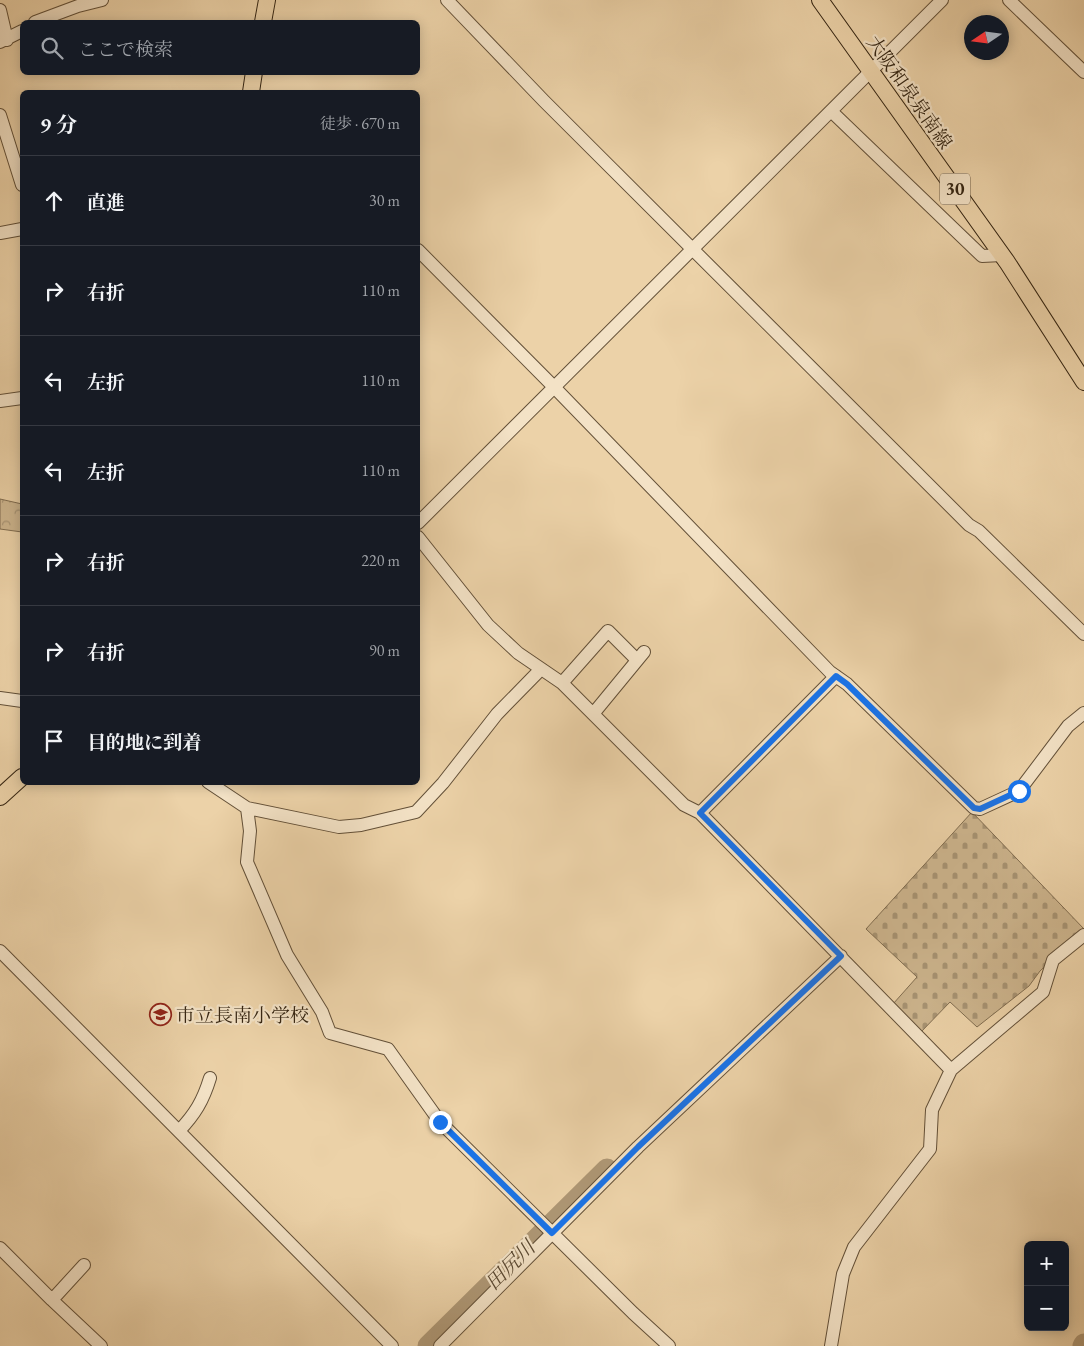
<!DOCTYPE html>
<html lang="ja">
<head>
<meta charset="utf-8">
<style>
	:root { --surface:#171b24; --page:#20242c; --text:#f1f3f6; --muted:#9ea1a6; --line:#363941 }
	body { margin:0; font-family:"EB Garamond","Noto Serif JP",serif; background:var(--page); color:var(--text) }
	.controls { position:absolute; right:15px; bottom:15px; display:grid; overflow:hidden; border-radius:8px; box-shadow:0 2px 12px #0003 }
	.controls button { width:45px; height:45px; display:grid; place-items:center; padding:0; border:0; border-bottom:1px solid var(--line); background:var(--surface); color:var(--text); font:25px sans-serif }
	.compass { position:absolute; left:964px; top:15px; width:45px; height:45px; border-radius:50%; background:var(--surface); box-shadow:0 2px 12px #0003; rotate:257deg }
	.stop { position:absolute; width:15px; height:15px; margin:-11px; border:4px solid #1a73e8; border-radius:50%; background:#fff }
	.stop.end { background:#1a73e8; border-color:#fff; box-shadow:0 1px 5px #0008 }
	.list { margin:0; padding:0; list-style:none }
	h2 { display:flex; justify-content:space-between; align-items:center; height:65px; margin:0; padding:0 20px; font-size:21px }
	h2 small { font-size:16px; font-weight:400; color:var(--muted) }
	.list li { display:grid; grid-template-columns:32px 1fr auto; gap:15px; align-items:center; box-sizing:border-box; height:90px; padding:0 20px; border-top:1px solid var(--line) }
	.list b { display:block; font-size:19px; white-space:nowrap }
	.list em { font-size:16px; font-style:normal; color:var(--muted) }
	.icon { flex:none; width:28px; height:28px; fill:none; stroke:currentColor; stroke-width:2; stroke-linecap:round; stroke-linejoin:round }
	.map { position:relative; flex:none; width:1084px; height:1346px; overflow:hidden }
	.search { position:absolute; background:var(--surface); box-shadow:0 2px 12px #0003; left:20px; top:20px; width:400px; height:55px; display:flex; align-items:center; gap:12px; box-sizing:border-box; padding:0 18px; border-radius:8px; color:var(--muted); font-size:19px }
	.panel { position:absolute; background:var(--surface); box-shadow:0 2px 12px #0003; left:20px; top:90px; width:400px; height:695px; border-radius:8px }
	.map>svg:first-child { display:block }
	.forest { fill:url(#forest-crowns); stroke:#816d50 }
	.cemetery { fill:url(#cemetery-stones); stroke:#816d50 }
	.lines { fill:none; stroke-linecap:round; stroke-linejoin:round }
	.river { stroke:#ae9775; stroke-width:21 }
	.minor-casing { stroke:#635038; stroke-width:14 }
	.major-casing { stroke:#352512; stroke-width:18 }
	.minor { stroke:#f3e2c6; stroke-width:12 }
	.major { stroke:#ecd2a8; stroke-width:16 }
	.route { stroke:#1a73e8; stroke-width:6 }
	.labels { text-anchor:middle; stroke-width:4.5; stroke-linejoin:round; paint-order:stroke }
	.shield { fill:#f3e2c6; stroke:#6e5e48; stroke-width:1 }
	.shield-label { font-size:18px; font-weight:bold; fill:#352512 }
	.street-label { font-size:19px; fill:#352512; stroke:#f3e2c6 }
	.poi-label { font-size:19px; fill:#352512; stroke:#f3e2c6; text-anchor:start }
	.water-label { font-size:20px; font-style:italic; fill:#594730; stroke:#f3e2c6 }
</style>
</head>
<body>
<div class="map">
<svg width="1084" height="1346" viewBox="0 0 1084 1346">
	<defs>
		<pattern id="forest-crowns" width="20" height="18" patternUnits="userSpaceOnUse" patternTransform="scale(1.25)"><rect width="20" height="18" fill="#cdb58e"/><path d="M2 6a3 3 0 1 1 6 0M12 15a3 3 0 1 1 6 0" fill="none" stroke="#a79373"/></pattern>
		<pattern id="cemetery-stones" width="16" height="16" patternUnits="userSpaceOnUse" patternTransform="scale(1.25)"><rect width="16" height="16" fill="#cdb58e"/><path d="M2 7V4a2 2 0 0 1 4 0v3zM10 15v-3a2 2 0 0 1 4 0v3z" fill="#a79373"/></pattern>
	</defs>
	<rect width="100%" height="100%" fill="#ecd2a8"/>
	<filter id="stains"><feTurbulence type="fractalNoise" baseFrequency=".004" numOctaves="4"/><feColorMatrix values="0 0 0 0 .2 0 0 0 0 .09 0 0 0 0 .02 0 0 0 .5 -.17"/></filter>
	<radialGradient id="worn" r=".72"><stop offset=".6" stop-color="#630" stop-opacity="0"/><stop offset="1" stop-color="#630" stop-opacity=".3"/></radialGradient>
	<!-- forest -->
	<path class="forest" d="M0 499 22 504V532L0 529Z"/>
	<!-- cemetery -->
	<path class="cemetery" d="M972 812 1084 929 1040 971 1029 986 977 1027 950 1002 920 1033 893 1004 917 977 866 929Z"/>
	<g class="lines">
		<!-- river -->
		<path class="river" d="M428 1346 607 1169
			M1083 1346 1084 1344"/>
		<defs>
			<path id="minor" d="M447 0 544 101 969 525 979 531 1084 634
				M1009 0 1084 72
				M0 10 7 40
				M35 22 78 6 102 0
				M0 42 22 31
				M831 111 982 256 1002 255
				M0 115 22 185
				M0 233 22 229
				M418 250 554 387 830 672 847 684 974 808 980 809 1019 791 1068 726 1084 713
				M0 401 22 398
				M418 523 942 0
				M418 537 488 625 518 653 562 683 684 805 700 813 951 1070
				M562 683 608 631 637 660
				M0 698 22 701
				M593 714 644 652
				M208 782 247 808 339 827 361 825 416 812 443 783 497 714 541 669
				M247 808 250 831 247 862 287 955 322 1012 330 1033 388 1049 440 1122 633 1313 669 1346
				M700 813 836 676
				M0 951 392 1346
				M179 1131C195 1114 203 1101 210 1078
				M0 1248 52 1300
				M84 1265 52 1300 101 1346
				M440 1346 638 1147 841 956
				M831 1346 843 1274 854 1247 930 1149 932 1110 951 1070 1043 992 1053 960 1084 935"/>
			<path id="major" d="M820 0 1007 262 1084 382
				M263 22 267 0
				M251 92 254 72
				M0 797 22 777"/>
		</defs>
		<!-- minor casing -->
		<use href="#minor" class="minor-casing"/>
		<!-- major casing -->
		<use href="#major" class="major-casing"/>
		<!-- minor -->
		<use href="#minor" class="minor"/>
		<!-- major -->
		<use href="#major" class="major"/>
	</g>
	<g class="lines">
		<!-- route -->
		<path class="route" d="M440 1122 552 1233 638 1147 841 956 700 813 836 676 847 684 974 808 980 809 1019 791"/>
	</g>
	<!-- icons -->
	<defs>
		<symbol id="school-ring" viewBox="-11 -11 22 22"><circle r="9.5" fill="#f3e2c6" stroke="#8f2418" stroke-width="1.5"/><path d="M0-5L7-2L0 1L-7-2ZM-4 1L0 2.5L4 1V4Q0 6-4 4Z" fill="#8f2418"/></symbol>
	</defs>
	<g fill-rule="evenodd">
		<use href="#school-ring" x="148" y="1002" width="25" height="25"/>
	</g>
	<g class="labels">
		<!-- shield labels -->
		<rect class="shield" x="940" y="173.5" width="30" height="31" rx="4"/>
		<g class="shield-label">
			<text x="955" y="195">30</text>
		</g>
		<!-- street labels -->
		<g class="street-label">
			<text transform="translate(910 92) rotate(55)" y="7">大阪和泉泉南線</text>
		</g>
		<!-- poi labels -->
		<g class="poi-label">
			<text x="176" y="1022">市立長南小学校</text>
		</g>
		<!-- water labels -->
		<g class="water-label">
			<text transform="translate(510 1265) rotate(-45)" y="7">田尻川</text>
		</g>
	</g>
	<rect width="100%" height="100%" filter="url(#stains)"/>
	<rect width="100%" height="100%" fill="url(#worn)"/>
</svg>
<div class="controls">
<button>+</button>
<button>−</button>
</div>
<svg class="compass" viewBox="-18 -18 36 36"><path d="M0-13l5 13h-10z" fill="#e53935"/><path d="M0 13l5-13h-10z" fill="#9ea1a6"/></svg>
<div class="stop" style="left:1019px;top:791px"></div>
<div class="stop end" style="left:440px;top:1122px"></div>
<div class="search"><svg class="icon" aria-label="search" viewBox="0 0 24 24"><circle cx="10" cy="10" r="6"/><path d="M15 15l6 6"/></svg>ここで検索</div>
<section class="panel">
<h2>9 分<small>徒歩 · 670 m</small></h2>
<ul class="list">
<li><svg class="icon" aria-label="ahead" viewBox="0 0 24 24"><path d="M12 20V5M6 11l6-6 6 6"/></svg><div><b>直進</b></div><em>30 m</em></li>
<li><svg class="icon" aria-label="right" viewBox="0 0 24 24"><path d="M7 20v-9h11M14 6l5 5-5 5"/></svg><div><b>右折</b></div><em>110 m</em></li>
<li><svg class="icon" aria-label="left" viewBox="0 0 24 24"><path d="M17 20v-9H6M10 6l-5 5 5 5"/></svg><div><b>左折</b></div><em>110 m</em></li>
<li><svg class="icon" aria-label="left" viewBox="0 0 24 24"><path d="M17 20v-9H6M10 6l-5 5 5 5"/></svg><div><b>左折</b></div><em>110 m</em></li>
<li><svg class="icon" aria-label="right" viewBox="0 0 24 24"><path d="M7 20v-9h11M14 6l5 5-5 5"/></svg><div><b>右折</b></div><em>220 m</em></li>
<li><svg class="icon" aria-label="right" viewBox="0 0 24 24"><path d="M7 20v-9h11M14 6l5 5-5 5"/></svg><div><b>右折</b></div><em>90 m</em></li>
<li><svg class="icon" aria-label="arrive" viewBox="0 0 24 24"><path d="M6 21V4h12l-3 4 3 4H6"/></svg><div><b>目的地に到着</b></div></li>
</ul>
</section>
</div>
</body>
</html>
